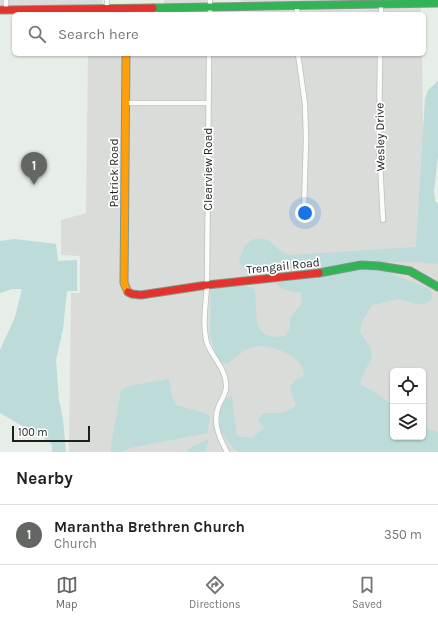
<!DOCTYPE html>
<html lang="en">
<head>
<meta charset="utf-8">
<style>
	:root { --surface:#fff; --page:#f2f2f2; --text:#222; --muted:#767676; --line:#e0e0e0; --accent:#646664 }
	body { margin:0; font-family:Karla,sans-serif; background:var(--page); color:var(--text) }
	.controls { position:absolute; right:12px; bottom:12px; display:grid; overflow:hidden; border-radius:6px; box-shadow:0 1px 3px #0004 }
	.controls button { width:36px; height:36px; display:grid; place-items:center; padding:0; border:0; border-bottom:1px solid var(--line); background:var(--surface); color:var(--text); font:20px sans-serif }
	.scale { position:absolute; left:12px; bottom:10px; width:78px; box-sizing:border-box; padding-left:4px; border:2px solid #1e1e1e; border-top:0; font-size:11px; line-height:14px; white-space:nowrap; color:#1e1e1e; -webkit-text-stroke:3px #fff; paint-order:stroke }
	.you { position:absolute; left:305px; top:213px; width:14px; height:14px; margin:-10px; border:3px solid #fff; border-radius:50%; background:#1a73e8; box-shadow:0 0 0 6px #1a73e833 }
	.badge { display:grid; place-items:center; width:26px; height:26px; border-radius:50%; background:var(--accent); color:#fff; font-size:13px; font-weight:700 }
	.pin { position:absolute; translate:-50% -33px; filter:drop-shadow(0 1px 2px #0008) }
	.pin::after { content:''; position:absolute; top:21px; width:14px; height:12px; background:inherit; clip-path:polygon(0 0,100% 0,50% 100%) }
	.list { margin:0; padding:0; list-style:none }
	h2 { display:flex; justify-content:space-between; align-items:center; height:52px; margin:0; padding:0 16px; font-size:17px }
	h2 small { font-size:13px; font-weight:400; color:var(--muted) }
	.list li { display:grid; grid-template-columns:26px 1fr auto; gap:12px; align-items:center; box-sizing:border-box; height:60px; padding:0 16px; border-top:1px solid var(--line) }
	.list b { display:block; font-size:15px; white-space:nowrap }
	.list p { margin:0; font-size:13px; white-space:nowrap; color:var(--muted) }
	.list em { font-size:13px; font-style:normal; color:var(--muted) }
	.icon { flex:none; width:22px; height:22px; fill:none; stroke:currentColor; stroke-width:2; stroke-linecap:round; stroke-linejoin:round }
	.map { position:relative; flex:none; width:438px; height:452px; overflow:hidden }
	.search { position:absolute; background:var(--surface); box-shadow:0 1px 3px #0004; left:12px; right:12px; top:12px; height:44px; display:flex; align-items:center; gap:10px; box-sizing:border-box; padding:0 14px; border-radius:6px; color:var(--muted); font-size:15px }
	.sheet { height:112px; background:var(--surface) }
	nav { display:flex; justify-content:space-around; align-items:center; box-sizing:border-box; height:56px; border-top:1px solid var(--line); background:var(--surface); font-size:11px; color:var(--muted) }
	nav a { display:grid; justify-items:center; gap:2px }
	nav .on { color:var(--accent) }
	.map>svg:first-child { display:block }
	.residential { fill:#d9dcd8; fill-rule:evenodd }
	.commercial { fill:#e6eedd }
	.forest { fill:#bddbd9 }
	.lines { fill:none; stroke-linecap:round; stroke-linejoin:round }
	.street-casing { stroke:#bdc0bd; stroke-width:6 }
	.fast-casing { stroke:#809788; stroke-width:9 }
	.slow-casing { stroke:#809788; stroke-width:9 }
	.jam-casing { stroke:#809788; stroke-width:9 }
	.street { stroke:#fbfcfb; stroke-width:4.5 }
	.fast { stroke:#30b455; stroke-width:7 }
	.slow { stroke:#ff9f0a; stroke-width:7 }
	.jam { stroke:#e5322d; stroke-width:7 }
	.labels { text-anchor:middle; stroke-width:3.5; stroke-linejoin:round; paint-order:stroke }
	.street-label { font-size:12px; fill:#1e1e1e; stroke:#fff }
</style>
</head>
<body>
<div class="map">
<svg width="438" height="452" viewBox="0 0 438 452">
	<rect width="100%" height="100%" fill="#e7ede7"/>
	<!-- residential -->
	<path class="residential" d="M0 0H102V5H0Z
		M164 0H206V3H164Z
		M240 0H366L241 2Z
		M421 8V14H156Z
		M88 54H422L425 250 438 249V452H69L71 293H80V256L61 255V220L86 213ZM393 371H423V437H393Z"/>
	<!-- commercial -->
	<path class="commercial" d="M102 0H164V3L102 5Z
		M206 0H240L241 2 206 3Z"/>
	<!-- forest -->
	<path class="forest" d="M438 81V156L434 191 435 201 438 204V263L435 264 420 262H380L301 271 247 273 239 262C242 252 245 239 257 239 261 239 264 238 267 240 277 246 277 251 290 255L416 247 425 99 428 90Z
		M15 239 56 244 58 261 77 260V291H67L63 329 56 360 59 400 63 419 66 452H52V446L50 442 0 413V350L15 317 22 289H12L0 293V241Z
		M380 269 430 289 433 298 425 304H416L398 299 372 305 362 322 360 332 371 349 372 359C366 367 363 374 360 384L369 389 393 405V437H423V428L438 432V452H239L234 449 220 431V403L232 396 237 436 251 438 264 428 258 420 263 413H283L296 406 290 387 295 380 304 376C304 373 303 369 302 367 295 353 264 341 250 348 241 351 235 359 227 364L218 361 210 335 211 287C228 285 239 282 254 289 260 311 247 342 285 336L290 328V318L302 303 301 293 282 289 275 283 300 280 356 270Z
		M169 379 172 397 176 405 205 413 210 416 207 433 130 448 121 452H111V445L121 390 128 386Z
		M209 439 205 452H187L191 447Z"/>
	<g class="lines">
		<defs>
			<path id="street" d="M107 0V9
				M210 0V14
				M297 5V14
				M6 10V0
				M381 14V4
				M209 54 207 285C206 303 202 325 207 343 212 357 226 369 226 385 227 392 222 399 219 405 212 422 219 437 227 452
				M298 54 305 104 306 139 304 210
				M380 54 379 143 383 220
				M126 103H208"/>
			<path id="fast" d="M153 8 438 3
				M319 273 361 265 379 266 410 271 438 287"/>
			<path id="slow" d="M126 54 124 283 128 292"/>
			<path id="jam" d="M0 10 153 8
				M128 292 132 294 141 295 207 285 319 273"/>
		</defs>
		<!-- street casing -->
		<use href="#street" class="street-casing"/>
		<!-- fast casing -->
		<use href="#fast" class="fast-casing"/>
		<!-- slow casing -->
		<use href="#slow" class="slow-casing"/>
		<!-- jam casing -->
		<use href="#jam" class="jam-casing"/>
		<!-- street -->
		<use href="#street" class="street"/>
		<!-- fast -->
		<use href="#fast" class="fast"/>
		<!-- slow -->
		<use href="#slow" class="slow"/>
		<!-- jam -->
		<use href="#jam" class="jam"/>
	</g>
	<g class="labels">
		<!-- street labels -->
		<g class="street-label">
			<text transform="translate(380 137) rotate(-91)" y="4">Wesley Drive</text>
			<text transform="translate(208 169) rotate(-90)" y="4">Clearview Road</text>
			<text transform="translate(114 173) rotate(-90)" y="4">Patrick Road</text>
			<text transform="translate(283 266) rotate(-6)" y="4">Trengail Road</text>
		</g>
	</g>
</svg>
<div class="controls">
<button><svg class="icon" aria-label="locate" viewBox="0 0 24 24"><circle cx="12" cy="12" r="6"/><path d="M12 2v4M12 18v4M2 12h4M18 12h4"/></svg></button>
<button><svg class="icon" aria-label="layers" viewBox="0 0 24 24"><path d="M12 4l9 5-9 5-9-5zM3 14l9 5 9-5"/></svg></button>
</div>
<div class="scale">100 m</div>
<div class="you"></div>
<div class="pin badge" style="left:34px;top:185px">1</div>
<div class="search"><svg class="icon" aria-label="search" viewBox="0 0 24 24"><circle cx="10" cy="10" r="6"/><path d="M15 15l6 6"/></svg>Search here</div>
</div>
<section class="sheet">
<h2>Nearby<small></small></h2>
<ul class="list">
<li><span class="badge">1</span><div><b>Marantha Brethren Church</b><p>Church</p></div><em>350 m</em></li>
</ul>
</section>
<nav>
<a class="on"><svg class="icon" aria-label="map" viewBox="0 0 24 24"><path d="M3 6l6-2 6 2 6-2v14l-6 2-6-2-6 2zM9 4v14M15 6v14"/></svg>Map</a>
<a><svg class="icon" aria-label="directions" viewBox="0 0 24 24"><path d="M12 3l9 9-9 9-9-9zM9 14v-3h6M13 9l2 2-2 2"/></svg>Directions</a>
<a><svg class="icon" aria-label="saved" viewBox="0 0 24 24"><path d="M7 4h10v16l-5-4-5 4z"/></svg>Saved</a>
</nav>
</body>
</html>
